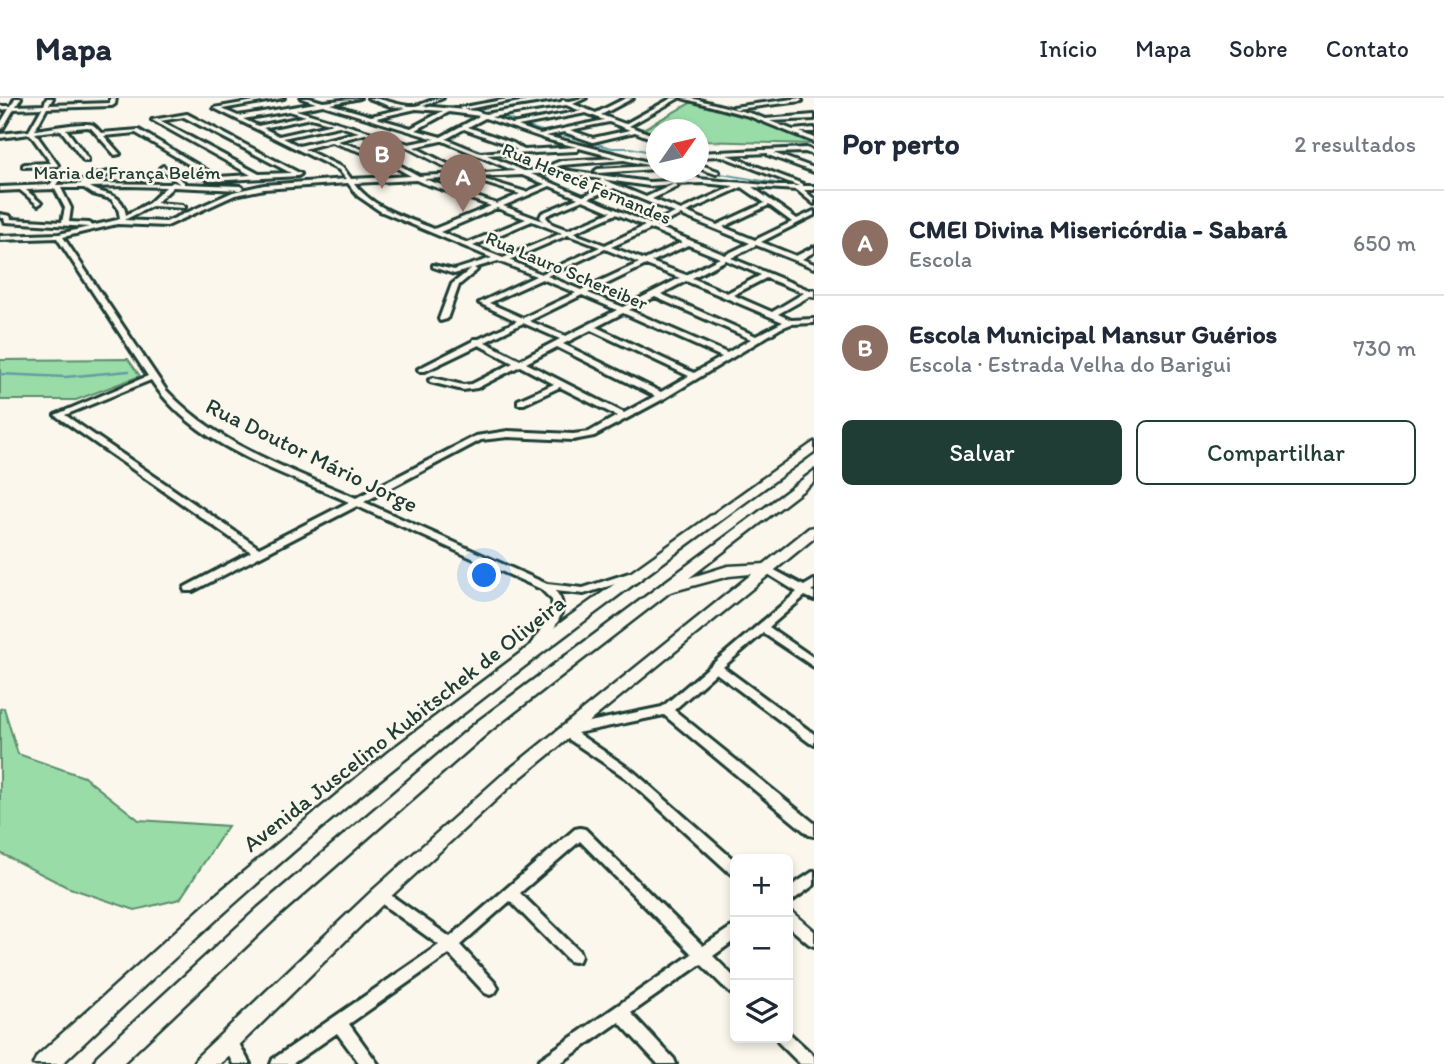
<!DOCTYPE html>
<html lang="pt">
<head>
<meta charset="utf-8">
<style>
	:root { --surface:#fff; --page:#f6f6f7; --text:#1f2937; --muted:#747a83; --line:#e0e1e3; --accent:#1f3d34 }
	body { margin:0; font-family:Itim,sans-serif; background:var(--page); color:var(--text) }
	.controls { position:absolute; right:21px; bottom:21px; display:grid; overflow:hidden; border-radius:10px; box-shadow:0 4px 10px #0003 }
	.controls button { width:63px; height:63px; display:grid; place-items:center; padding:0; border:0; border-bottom:2px solid var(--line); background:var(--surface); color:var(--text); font:35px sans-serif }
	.compass { position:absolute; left:646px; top:21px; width:63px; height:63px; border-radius:50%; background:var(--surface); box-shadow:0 4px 10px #0003; rotate:56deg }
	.you { position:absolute; left:485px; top:478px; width:24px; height:24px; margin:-18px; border:5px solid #fff; border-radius:50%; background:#1a73e8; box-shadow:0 0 0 10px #1a73e833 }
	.badge { display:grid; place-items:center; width:46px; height:46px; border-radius:50%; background:var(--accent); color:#fff; font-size:23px; font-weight:700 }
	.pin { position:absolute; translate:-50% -58px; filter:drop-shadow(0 2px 4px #0008) }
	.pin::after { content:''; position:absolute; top:37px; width:24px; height:21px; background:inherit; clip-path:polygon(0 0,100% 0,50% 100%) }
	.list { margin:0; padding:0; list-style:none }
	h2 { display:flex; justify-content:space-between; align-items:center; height:91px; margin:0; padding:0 28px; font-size:30px }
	h2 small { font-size:23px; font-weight:400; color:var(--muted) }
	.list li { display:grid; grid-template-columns:46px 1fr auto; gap:21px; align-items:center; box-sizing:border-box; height:105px; padding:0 28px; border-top:2px solid var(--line) }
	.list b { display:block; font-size:26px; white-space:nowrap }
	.list p { margin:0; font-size:23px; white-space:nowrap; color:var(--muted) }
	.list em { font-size:23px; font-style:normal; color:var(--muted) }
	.actions { display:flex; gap:14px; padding:21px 28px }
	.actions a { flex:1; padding:16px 0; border:2px solid var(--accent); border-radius:10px; text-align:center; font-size:24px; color:var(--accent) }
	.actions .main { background:var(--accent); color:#fff }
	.icon { flex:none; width:38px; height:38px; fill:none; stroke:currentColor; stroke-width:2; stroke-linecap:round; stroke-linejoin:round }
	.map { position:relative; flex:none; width:814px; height:966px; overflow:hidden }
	header { display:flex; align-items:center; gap:42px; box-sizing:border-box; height:98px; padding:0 35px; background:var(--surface); border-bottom:2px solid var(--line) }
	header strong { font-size:33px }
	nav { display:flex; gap:38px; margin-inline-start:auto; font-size:24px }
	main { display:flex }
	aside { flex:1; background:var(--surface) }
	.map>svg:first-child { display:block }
	.green { fill:#9adca7; stroke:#5c8c6e; stroke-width:2 }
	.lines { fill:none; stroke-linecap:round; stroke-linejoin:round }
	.stream-far1 { stroke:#629da3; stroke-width:2 }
	.stream { stroke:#629da3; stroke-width:2.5 }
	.minor-casing { stroke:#1f3d34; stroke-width:6 }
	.major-casing { stroke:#1f3d34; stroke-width:5 }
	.highway-casing { stroke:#1f3d34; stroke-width:5 }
	.minor { fill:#fbf7ec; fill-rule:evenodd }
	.major { fill:#fbf7ec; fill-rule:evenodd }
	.highway { fill:#fbf7ec; fill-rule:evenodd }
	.labels { text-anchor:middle; stroke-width:5; stroke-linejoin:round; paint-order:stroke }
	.far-street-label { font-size:19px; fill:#1f3d34; stroke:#fbf7ec }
	.street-label { font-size:23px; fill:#1f3d34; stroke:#fbf7ec }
</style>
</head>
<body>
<header>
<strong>Mapa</strong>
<nav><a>Início</a><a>Mapa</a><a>Sobre</a><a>Contato</a></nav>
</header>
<main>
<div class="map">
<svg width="814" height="966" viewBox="0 0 814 966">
	<rect width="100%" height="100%" fill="#fbf7ec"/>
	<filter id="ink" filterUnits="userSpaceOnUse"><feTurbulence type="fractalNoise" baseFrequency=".0143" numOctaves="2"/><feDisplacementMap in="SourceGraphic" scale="14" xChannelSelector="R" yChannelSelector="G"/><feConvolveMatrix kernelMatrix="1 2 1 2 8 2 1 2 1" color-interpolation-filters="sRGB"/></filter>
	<g filter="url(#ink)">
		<!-- green -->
		<path class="green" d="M692 4 754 19 814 46 699 43 698 32H656V37L643 31Z
			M128 261 140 278 76 302H0V262Z
			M4 610 18 656 84 679 139 722 228 728 180 801 135 812 67 789 0 755V611Z"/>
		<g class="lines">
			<!-- stream-far1 -->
			<path class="stream-far1" d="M467 10 490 16
				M502 18 518 25
				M525 28 546 34
				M559 36 612 50H631L656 55
				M715 75 793 88"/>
			<!-- stream -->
			<path class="stream" d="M0 276 65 279 129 273"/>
			<defs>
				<path id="minor" d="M15 0H21L16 8 44 7 47 0H53L49 7 110 5V0H116L115 6 112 8 47 10 35 32C46 31 85 23 93 27 96 29 99 33 101 35L139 32 218 79 251 77 152 22 187 16 301 76 298 78 210 83 207 81 210 79 136 35 104 38 120 56 115 57 91 30 87 29 66 31 88 61V63H84L61 32 35 35 58 67 57 68 23 69V67L25 66 51 65 30 36 0 40V36L29 33 42 10 14 11 3 30 0 32V26L9 11 0 12V8H11ZM184 19 291 75 259 76 160 23Z
					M271 0H284L222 11 238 18 316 5 301 0H309L323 4 360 0 330 6 371 18 406 10 390 8 368 0C384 0 399 9 415 8 424 7 432 0 443 0L423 8 476 13 485 16 561 4 563 2C571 5 577 0 586 0L573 6 596 15 626 0H633L601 17 625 26 672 0H679L629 28 656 38V42L635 34 593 44 564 34 546 38 656 66V71L598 75 595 73 598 71 651 68 624 62 562 67 558 68 556 71 649 84 692 82 671 74H678L698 80 699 81 777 88H799L721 58 698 59V55L806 50 814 53V57L805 54 773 55 814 70V74L768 57V55L727 57 803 86V88H814V92H804L814 101V106L797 92 752 89 797 121 814 113V117L761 144 796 158 814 149V154L802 161 814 166V170L756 147 731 160 809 192H814V199L810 198 778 216 791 222 814 221V225L791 226 781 230 665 300 594 338 573 342 508 339 481 342 364 404 547 486 583 490 629 475H637L638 477 637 479 584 496 555 493C573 511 551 534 540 551H532L530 548 553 513 552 502 541 491 357 408 193 493H185L184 491 185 489 251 454 55 317 148 278 57 140 0 142V138L59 136 89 129 5 124 4 120H0V116L10 118 11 121 62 124 65 110 55 91 26 92 40 104 41 105 38 107 20 92 0 93V89L50 87 59 74 61 73 64 75 56 87 81 86V84L90 78 118 72 121 74 120 75 94 80 87 85 170 86 173 84 180 86 161 71 160 70 163 68 184 84V86L240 88 243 90 240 92 173 89 156 105 182 107 185 109 184 110 152 108 124 122 166 124 233 94 264 87 346 81 339 72 214 10ZM323 7 435 41 409 46 296 12ZM566 7 581 13 512 26 491 19ZM416 11 443 13 411 30 376 20ZM289 13 306 18 258 28 243 21ZM449 14 480 18 441 39 416 32ZM586 15 604 22 540 36 518 28ZM311 20 333 26 279 38 263 30ZM485 20 549 42 577 49 524 52 513 45 468 29ZM609 24 630 32 593 40 570 32ZM339 28 359 34 299 48 283 40ZM464 31 509 47 517 52 480 55 446 41ZM365 36 407 49 459 76 419 78 381 57 337 43ZM441 43H443L515 73 467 76 414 49ZM331 44 377 59 411 78 351 81 343 70 304 51ZM579 50 617 60 561 63 553 66 551 72 524 73 487 57 577 53ZM559 75 649 88 674 86 646 99 602 81 599 83 600 84 608 88 583 98 531 76ZM522 77 545 86 526 94 476 79ZM465 79 520 96 497 106 424 81ZM416 82 423 85 491 108 434 131C405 119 373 111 354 85ZM348 85 358 98 380 113 492 160 454 172 433 167V169L454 176 471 171 452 186 439 221 440 223 447 221 459 187 476 173 477 172 474 170 498 163 536 178 479 205 517 223 479 241H474L473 243 418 271 419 273H425L479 247 513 265 472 286 463 287 433 280 429 282 430 284 463 292 477 290 520 268 554 286 518 302V306H524L560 289 617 318 589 334 573 336 508 333 476 338 356 400C289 371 217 347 166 292L63 139 117 126 167 128 235 97 264 91ZM702 85 734 88 681 112 652 101 677 89 678 88 675 86ZM127 88 166 89 149 105 126 117C122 93 106 99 90 89ZM550 88 578 100 542 115 540 119 543 123 503 108ZM742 89 765 105 717 127 686 114ZM61 90H84L93 96 111 101 118 110 120 120 117 122 91 128V126L89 125 69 124 71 110ZM614 90 675 115 650 126 589 100ZM583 102 611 114 568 132 552 126 546 119 547 117ZM769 107 792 124 755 142 723 129ZM497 110 526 121 468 145 440 134ZM616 116 645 128 605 147 573 135ZM681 117 750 145 725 157 656 128ZM532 123 562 135 503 160 473 148ZM651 131 682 144 645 162 611 149ZM568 137 600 149 541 176 509 162ZM688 147 720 160 686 177 651 164ZM605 151 639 165 581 192 547 178ZM726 162 761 177 727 195 692 180ZM646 167 680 180 623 209 588 195ZM766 180 804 195 772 214 733 197ZM542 181 576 195 523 220 489 205ZM686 183 783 224 756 238 661 196ZM582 197 617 212 566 238 529 223ZM655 199 751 241 727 255 629 212ZM623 215 722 259 694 275 596 229ZM523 225 560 241 520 262 485 244ZM591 232 689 278 661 294 563 246ZM557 249 655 298 624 315 526 265ZM151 282C195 349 280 373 349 404L259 450 65 317Z
					M513 0H525L462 12 459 10Z
					M682 0H691L753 16 765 21 814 17V21L770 23 793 32 814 30V34H800L814 40V44L749 18Z
					M800 0 802 3 736 11 733 9Z
					M698 66 718 73 719 74 716 76 698 70Z
					M767 468 804 488 814 482V491L811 493 814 494V502L805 498 769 529 814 560V569L763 535 723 569 814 636V646L810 645 716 575 674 612 814 725V738L809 737 664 617 577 635 634 674 735 763V777L730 775 626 680 561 636 559 633 561 630 565 629 662 609 797 494 763 473 762 471Z
					M580 730 585 731 703 848 730 830 735 828V842L713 858 735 880V897L730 895 701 866 631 915 674 961 676 966H658L619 924 559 966H538L540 961 692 856 580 743 520 795 579 853 581 858 579 863 574 864 569 863 510 803 460 847 495 885 498 890 495 895 490 897 485 895 449 856 349 926 378 966H360L337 935 292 966H271L273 961 439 847 375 801 373 797 375 793 380 791 385 793 450 839 575 731Z
					M814 773V787L793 802 788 804V790Z
					M788 813 793 815 814 833V848L809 846 788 828Z
					M788 934 814 958V966H800L779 945 777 940H788Z
					M229 936 235 938 250 966H233L221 943 223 938Z"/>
				<path id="major" d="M814 429V440L514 685 387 802 220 966H194L197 959 373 792 502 677 809 430Z"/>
				<path id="highway" d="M814 344V354C655 470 497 585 345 710 247 791 154 878 62 966H33L37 958 218 795 388 654 567 520Z
					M814 373V384L689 480 728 468 767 466 772 468 775 471 772 474 729 478 670 494 490 633 274 822 122 966H93L97 958 258 810 478 623Z"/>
			</defs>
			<!-- minor casing -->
			<use href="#minor" class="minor-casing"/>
			<!-- major casing -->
			<use href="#major" class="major-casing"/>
			<!-- highway casing -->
			<use href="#highway" class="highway-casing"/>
			<!-- minor -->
			<use href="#minor" class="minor"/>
			<!-- major -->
			<use href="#major" class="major"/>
			<!-- highway -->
			<use href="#highway" class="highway"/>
		</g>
	</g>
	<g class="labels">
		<!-- far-street labels -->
		<g class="far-street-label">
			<text x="127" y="81">Maria de França Belém</text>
			<text transform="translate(587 85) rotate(23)" y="7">Rua Herecê Fernandes</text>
			<text transform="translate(567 172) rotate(23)" y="7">Rua Lauro Schereiber</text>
		</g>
		<!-- street labels -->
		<g class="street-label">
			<text transform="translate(312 357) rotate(26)" y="8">Rua Doutor Mário Jorge</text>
			<text transform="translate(404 625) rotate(-38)" y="8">Avenida Juscelino Kubitschek de Oliveira</text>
		</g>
	</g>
</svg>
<div class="controls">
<button>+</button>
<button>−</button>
<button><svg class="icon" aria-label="layers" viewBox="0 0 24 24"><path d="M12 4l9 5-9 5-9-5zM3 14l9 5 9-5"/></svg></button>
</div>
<svg class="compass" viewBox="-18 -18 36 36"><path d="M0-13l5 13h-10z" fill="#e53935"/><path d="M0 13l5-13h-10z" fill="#747a83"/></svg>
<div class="you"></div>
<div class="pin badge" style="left:463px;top:114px;background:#8d6e63">A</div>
<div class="pin badge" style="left:382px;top:91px;background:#8d6e63">B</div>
</div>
<aside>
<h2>Por perto<small>2 resultados</small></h2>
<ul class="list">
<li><span class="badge" style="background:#8d6e63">A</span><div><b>CMEI Divina Misericórdia - Sabará</b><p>Escola</p></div><em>650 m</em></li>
<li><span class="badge" style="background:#8d6e63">B</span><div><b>Escola Municipal Mansur Guérios</b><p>Escola · Estrada Velha do Barigui</p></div><em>730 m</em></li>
</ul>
<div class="actions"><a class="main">Salvar</a><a>Compartilhar</a></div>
</aside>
</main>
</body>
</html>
